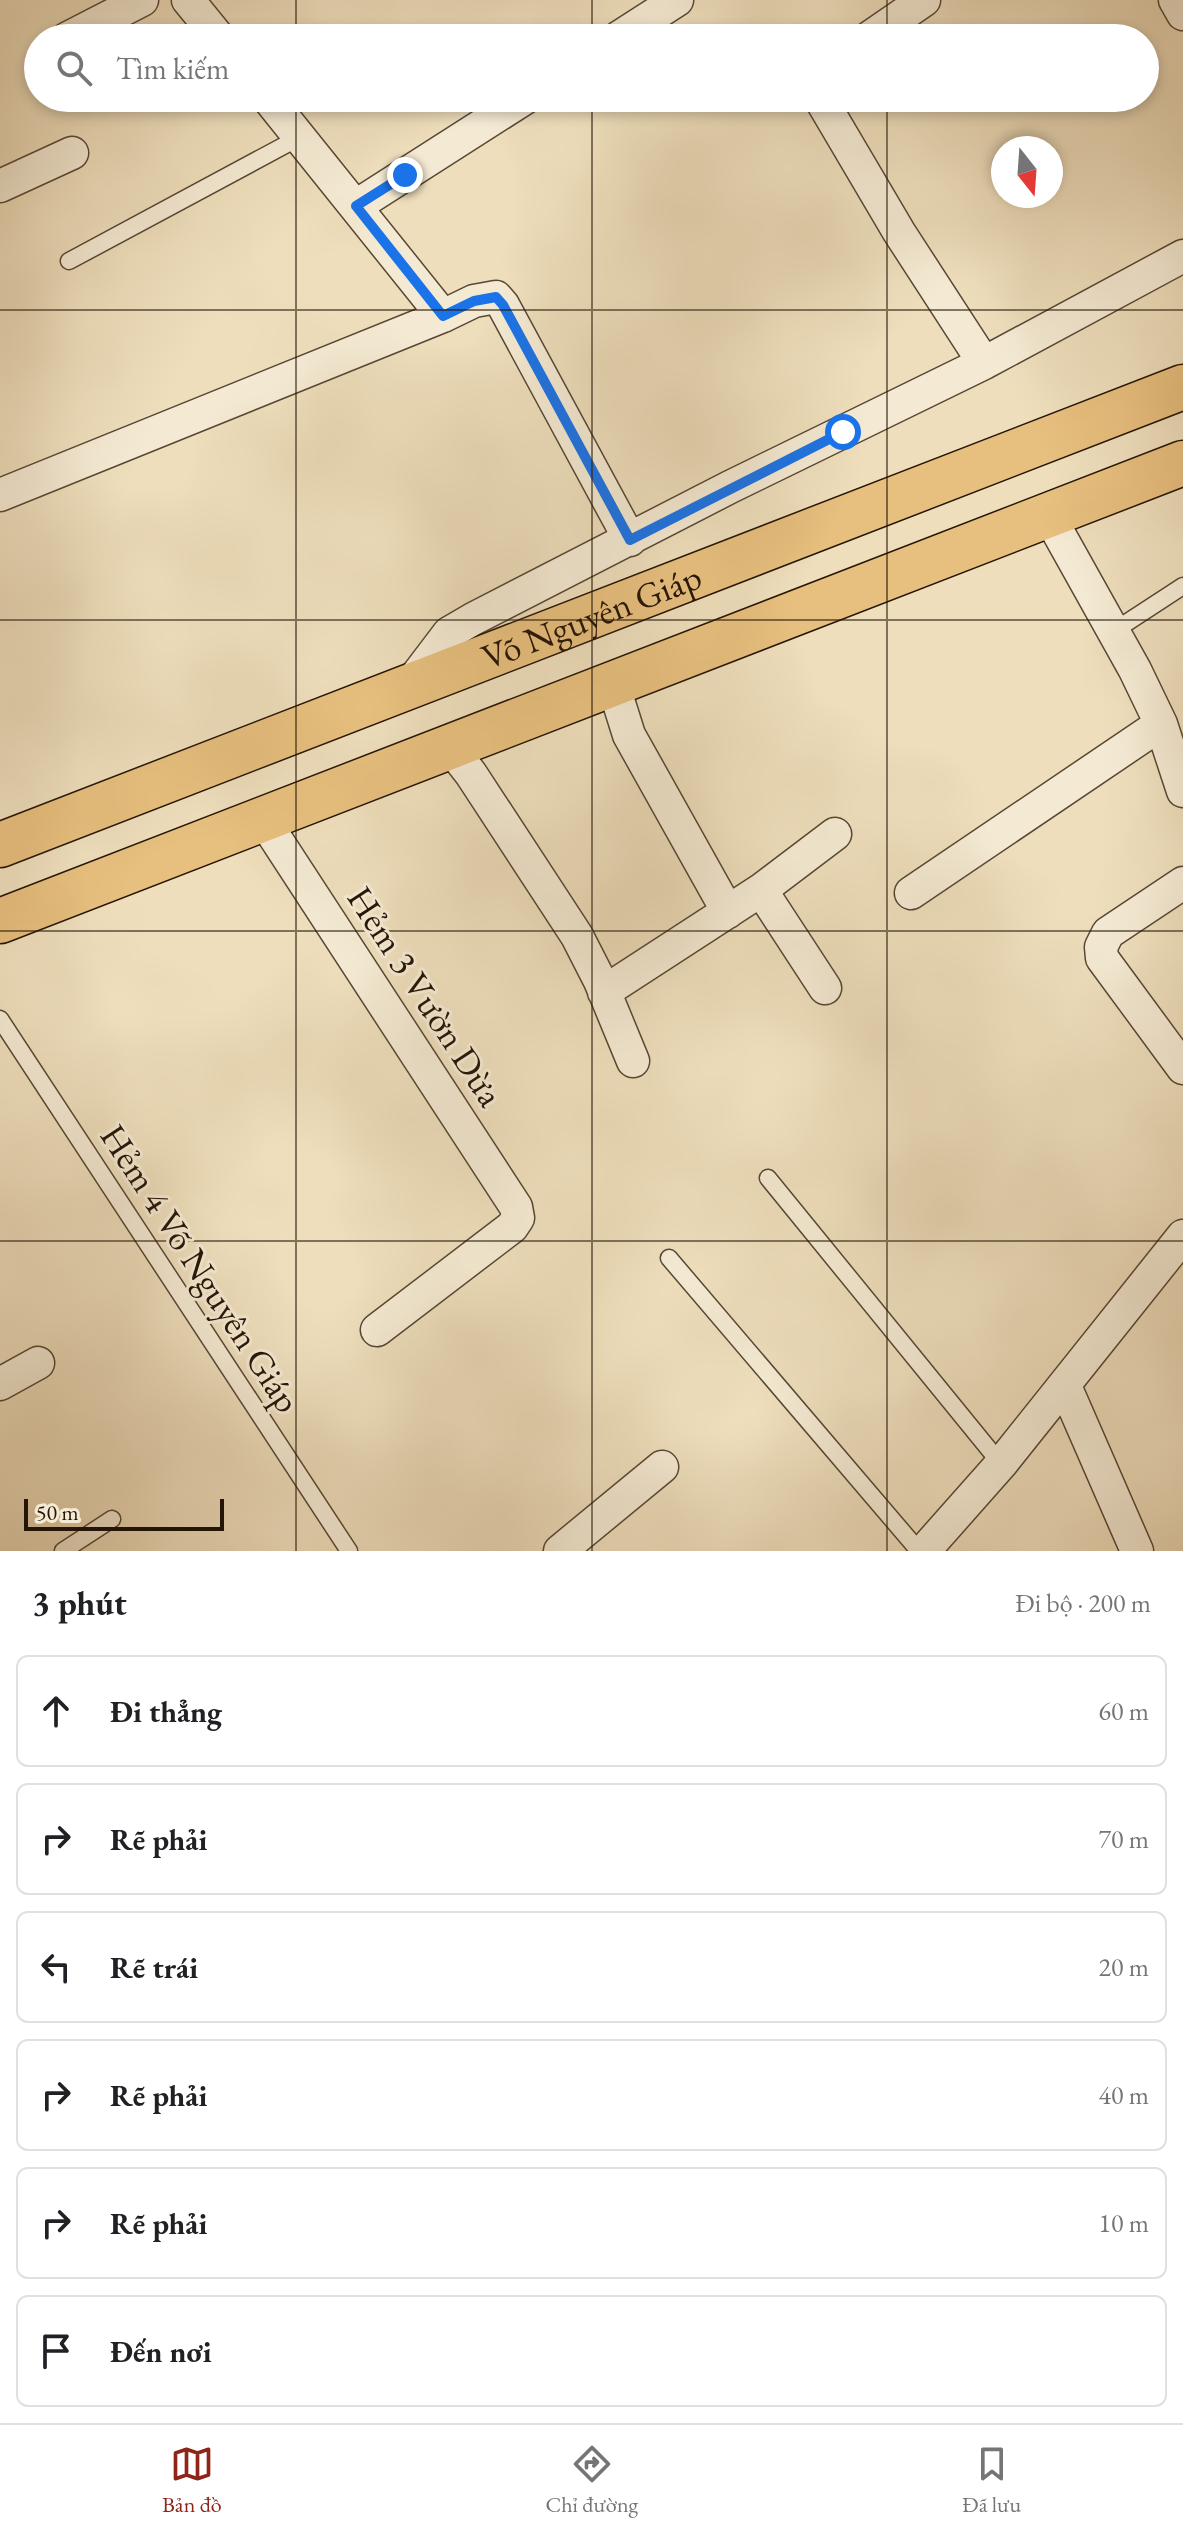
<!DOCTYPE html>
<html lang="vi">
<head>
<meta charset="utf-8">
<style>
	:root { --surface:#fff; --page:#f6f6f6; --text:#202124; --muted:#757577; --line:#e0e0e0; --accent:#8f2418 }
	body { margin:0; font-family:"EB Garamond",serif; background:var(--page); color:var(--text) }
	.compass { position:absolute; left:991px; top:136px; width:72px; height:72px; border-radius:50%; background:var(--surface); box-shadow:0 4px 12px #0003; rotate:163deg }
	.scale { position:absolute; left:24px; bottom:20px; width:200px; box-sizing:border-box; padding-left:8px; border:4px solid #251506; border-top:0; font-size:22px; line-height:28px; white-space:nowrap; color:#251506; -webkit-text-stroke:6px #f4ead3; paint-order:stroke }
	.stop { position:absolute; width:24px; height:24px; margin:-18px; border:6px solid #1a73e8; border-radius:50%; background:#fff }
	.stop.end { background:#1a73e8; border-color:#fff; box-shadow:0 2px 8px #0008 }
	.list { margin:0; padding:0; list-style:none }
	h2 { display:flex; justify-content:space-between; align-items:center; height:104px; margin:0; padding:0 32px; font-size:34px }
	h2 small { font-size:26px; font-weight:400; color:var(--muted) }
	.list li { display:grid; grid-template-columns:52px 1fr auto; gap:24px; align-items:center; box-sizing:border-box; height:112px; margin:0 16px 16px; padding:0 16px; border:2px solid var(--line); border-radius:12px }
	.list b { display:block; font-size:30px; white-space:nowrap }
	.list em { font-size:26px; font-style:normal; color:var(--muted) }
	.icon { flex:none; width:44px; height:44px; fill:none; stroke:currentColor; stroke-width:2; stroke-linecap:round; stroke-linejoin:round }
	.map { position:relative; flex:none; width:1183px; height:1551px; overflow:hidden }
	.search { position:absolute; background:var(--surface); box-shadow:0 4px 12px #0003; left:24px; right:24px; top:24px; height:88px; display:flex; align-items:center; gap:20px; box-sizing:border-box; padding:0 28px; border-radius:44px; color:var(--muted); font-size:30px }
	.sheet { height:872px; background:var(--surface) }
	nav { display:flex; justify-content:space-around; align-items:center; box-sizing:border-box; height:112px; border-top:2px solid var(--line); background:var(--surface); font-size:22px; color:var(--muted) }
	nav a { display:grid; justify-items:center; gap:4px }
	nav .on { color:var(--accent) }
	.map>svg:first-child { display:block }
	.lines { fill:none; stroke-linecap:round; stroke-linejoin:round }
	.service-casing { stroke:#574734; stroke-width:19 }
	.minor-casing { stroke:#574734; stroke-width:35 }
	.trunk-casing { stroke:#251506; stroke-width:47 }
	.service { stroke:#f4ead3; stroke-width:16 }
	.minor { stroke:#f4ead3; stroke-width:32 }
	.trunk { stroke:#e7bf7e; stroke-width:44 }
	.route { stroke:#1a73e8; stroke-width:10 }
	.grid { fill:none; stroke:#251506; stroke-width:2; stroke-opacity:0.55 }
	.labels { text-anchor:middle; stroke-width:6; stroke-linejoin:round; paint-order:stroke }
	.street-label { font-size:36px; fill:#251506; stroke:#f4ead3 }
</style>
</head>
<body>
<div class="map">
<svg width="1183" height="1551" viewBox="0 0 1183 1551">
	<rect width="100%" height="100%" fill="#eedebc"/>
	<filter id="stains"><feTurbulence type="fractalNoise" baseFrequency=".0025" numOctaves="4"/><feColorMatrix values="0 0 0 0 .2 0 0 0 0 .09 0 0 0 0 .02 0 0 0 .5 -.17"/></filter>
	<radialGradient id="worn" r=".72"><stop offset=".6" stop-color="#630" stop-opacity="0"/><stop offset="1" stop-color="#630" stop-opacity=".3"/></radialGradient>
	<g class="lines">
		<defs>
			<path id="service" d="M69 261 300 137
				M1114 631 1183 586
				M0 1019 349 1551
				M768 1178 1001 1464
				M669 1258 919 1551
				M63 1551 112 1519"/>
			<path id="minor" d="M188 0 219 38
				M1175 0 1183 14
				M68 38 142 0
				M618 38 677 0
				M869 38 924 0
				M268 98 443 316
				M820 98 899 232 984 363
				M0 186 72 153
				M356 206 525 98
				M0 495 443 316 474 301 496 297 503 305 630 540
				M1049 516 1135 670 1161 724 1183 791
				M613 684 629 735 728 912
				M408 687 449 633 473 619 730 487 984 363 1183 256
				M450 747 471 774 577 936 600 981 633 1061
				M263 819 516 1207 518 1218 512 1227 377 1330
				M1183 883 1108 933 1101 947 1102 958 1183 1068
				M761 890 825 988
				M911 893 1161 724
				M604 992 761 890 835 834
				M0 1384 38 1363
				M1065 1386 1137 1551
				M560 1551 662 1467
				M924 1551 1001 1464 1183 1236"/>
			<g id="trunk">
				<path id="s1" d="M0 845 1183 387"/>
				<path d="M0 921 1183 463"/>
			</g>
		</defs>
		<!-- service casing -->
		<use href="#service" class="service-casing"/>
		<!-- minor casing -->
		<use href="#minor" class="minor-casing"/>
		<!-- trunk casing -->
		<use href="#trunk" class="trunk-casing"/>
		<!-- service -->
		<use href="#service" class="service"/>
		<!-- minor -->
		<use href="#minor" class="minor"/>
		<!-- trunk -->
		<use href="#trunk" class="trunk"/>
	</g>
	<g class="lines">
		<!-- route -->
		<path class="route" d="M405 175 356 206 443 316 474 301 496 297 503 305 630 540 843 432"/>
	</g>
	<!-- grid -->
	<path class="grid" d="M296 0V38M592 0V38M887 0V38M296 98V1551M592 98V1551M887 98V1551M0 310H1183M0 620H1183M0 931H1183M0 1241H1183"/>
	<g class="labels">
		<!-- street labels -->
		<g class="street-label">
			<text dy="13" stroke="none"><textPath href="#s1" startOffset="634">Võ Nguyên Giáp</textPath></text>
			<text transform="translate(426 996) rotate(57)" y="13">Hẻm 3 Vườn Dừa</text>
			<text transform="translate(201 1268) rotate(57)" y="13">Hẻm 4 Võ Nguyên Giáp</text>
		</g>
	</g>
	<rect width="100%" height="100%" filter="url(#stains)"/>
	<rect width="100%" height="100%" fill="url(#worn)"/>
</svg>
<svg class="compass" viewBox="-18 -18 36 36"><path d="M0-13l5 13h-10z" fill="#e53935"/><path d="M0 13l5-13h-10z" fill="#757577"/></svg>
<div class="scale">50 m</div>
<div class="stop" style="left:843px;top:432px"></div>
<div class="stop end" style="left:405px;top:175px"></div>
<div class="search"><svg class="icon" aria-label="search" viewBox="0 0 24 24"><circle cx="10" cy="10" r="6"/><path d="M15 15l6 6"/></svg>Tìm kiếm</div>
</div>
<section class="sheet">
<h2>3 phút<small>Đi bộ · 200 m</small></h2>
<ul class="list">
<li><svg class="icon" aria-label="ahead" viewBox="0 0 24 24"><path d="M12 20V5M6 11l6-6 6 6"/></svg><div><b>Đi thẳng</b></div><em>60 m</em></li>
<li><svg class="icon" aria-label="right" viewBox="0 0 24 24"><path d="M7 20v-9h11M14 6l5 5-5 5"/></svg><div><b>Rẽ phải</b></div><em>70 m</em></li>
<li><svg class="icon" aria-label="left" viewBox="0 0 24 24"><path d="M17 20v-9H6M10 6l-5 5 5 5"/></svg><div><b>Rẽ trái</b></div><em>20 m</em></li>
<li><svg class="icon" aria-label="right" viewBox="0 0 24 24"><path d="M7 20v-9h11M14 6l5 5-5 5"/></svg><div><b>Rẽ phải</b></div><em>40 m</em></li>
<li><svg class="icon" aria-label="right" viewBox="0 0 24 24"><path d="M7 20v-9h11M14 6l5 5-5 5"/></svg><div><b>Rẽ phải</b></div><em>10 m</em></li>
<li><svg class="icon" aria-label="arrive" viewBox="0 0 24 24"><path d="M6 21V4h12l-3 4 3 4H6"/></svg><div><b>Đến nơi</b></div></li>
</ul>
</section>
<nav>
<a class="on"><svg class="icon" aria-label="map" viewBox="0 0 24 24"><path d="M3 6l6-2 6 2 6-2v14l-6 2-6-2-6 2zM9 4v14M15 6v14"/></svg>Bản đồ</a>
<a><svg class="icon" aria-label="directions" viewBox="0 0 24 24"><path d="M12 3l9 9-9 9-9-9zM9 14v-3h6M13 9l2 2-2 2"/></svg>Chỉ đường</a>
<a><svg class="icon" aria-label="saved" viewBox="0 0 24 24"><path d="M7 4h10v16l-5-4-5 4z"/></svg>Đã lưu</a>
</nav>
</body>
</html>
